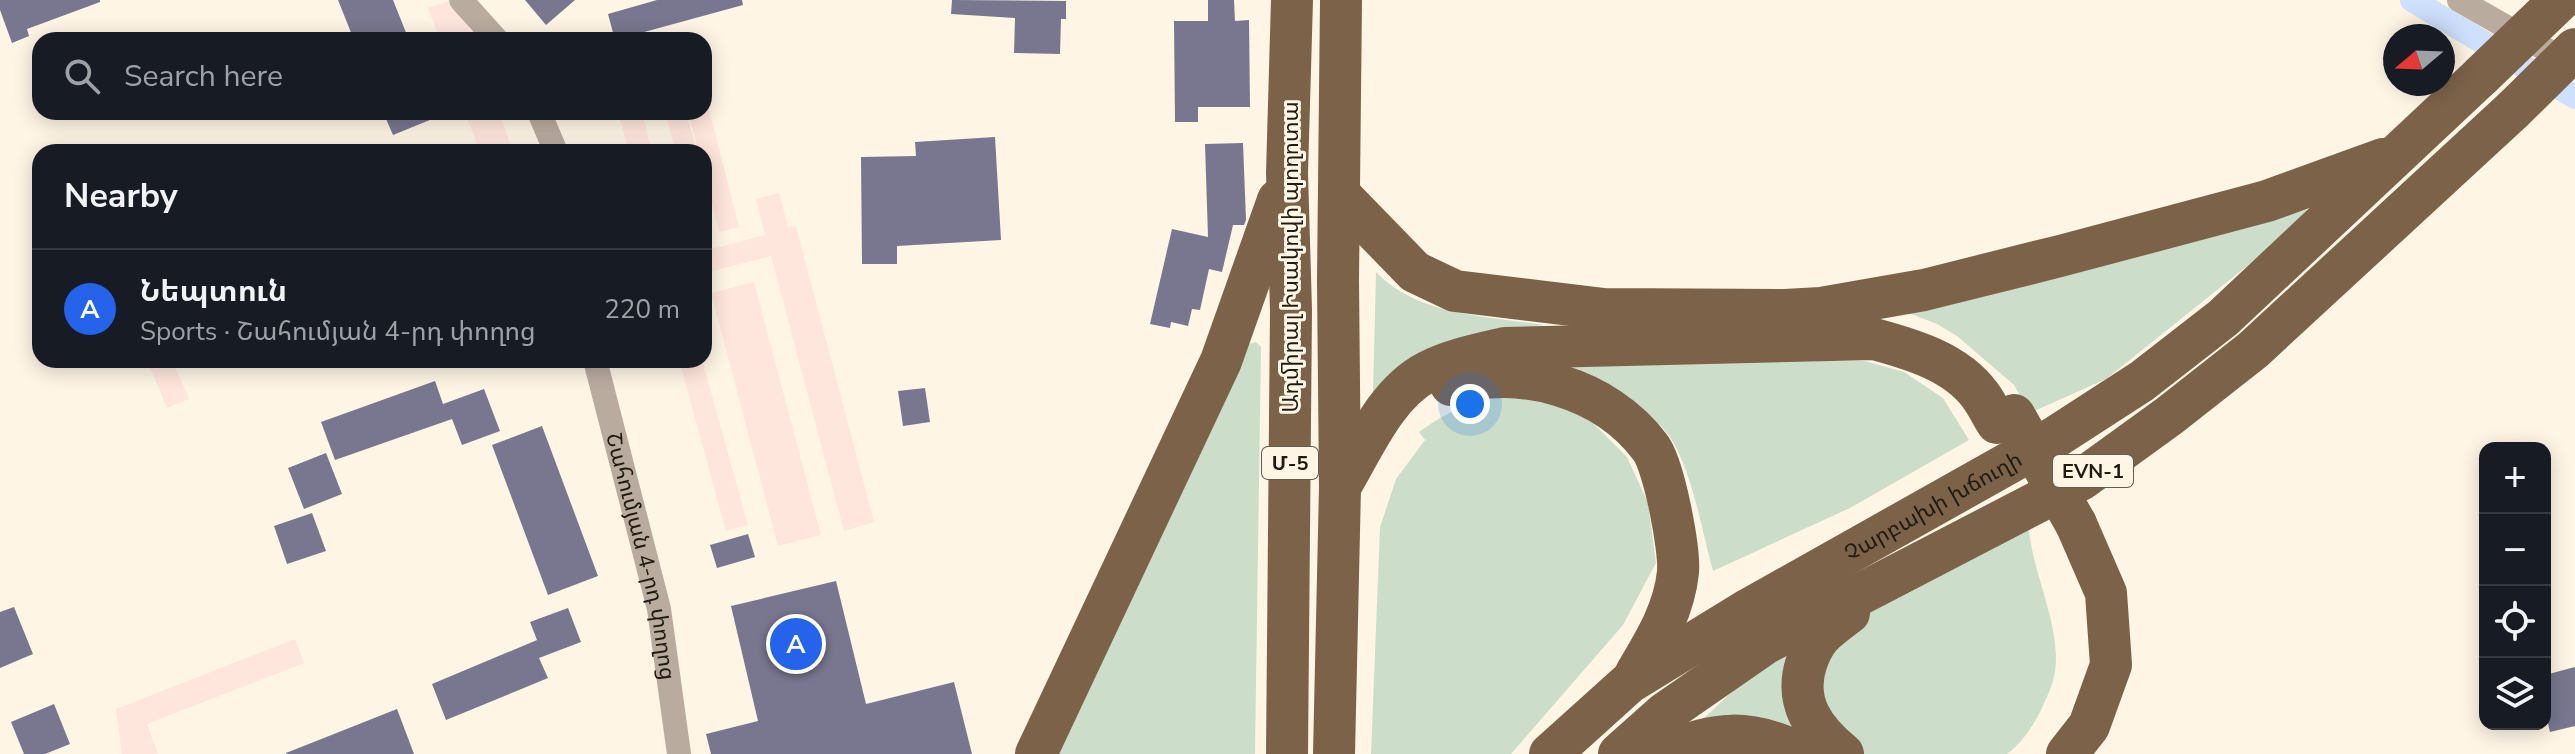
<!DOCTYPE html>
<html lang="en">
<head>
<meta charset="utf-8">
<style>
	:root { --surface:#171b24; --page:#242831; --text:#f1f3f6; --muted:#9ea1a6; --line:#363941; --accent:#2563eb }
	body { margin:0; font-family:"Nunito Sans","Noto Sans Armenian",sans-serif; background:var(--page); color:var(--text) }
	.controls { position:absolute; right:24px; bottom:24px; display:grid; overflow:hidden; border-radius:16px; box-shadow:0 4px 20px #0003 }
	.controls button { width:72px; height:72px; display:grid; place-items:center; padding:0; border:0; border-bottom:2px solid var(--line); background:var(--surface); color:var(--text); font:40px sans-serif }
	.compass { position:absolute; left:2383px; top:24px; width:72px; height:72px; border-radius:50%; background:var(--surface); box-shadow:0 4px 20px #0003; rotate:251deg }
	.you { position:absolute; left:1470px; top:404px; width:28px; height:28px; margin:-20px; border:6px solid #fff; border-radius:50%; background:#1a73e8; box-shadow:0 0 0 12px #1a73e833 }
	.badge { display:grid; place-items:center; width:52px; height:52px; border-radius:50%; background:var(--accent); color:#fff; font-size:26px; font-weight:700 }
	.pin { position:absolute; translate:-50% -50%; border:4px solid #fff; box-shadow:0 2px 8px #0006 }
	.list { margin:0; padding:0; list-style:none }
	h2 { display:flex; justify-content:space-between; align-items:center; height:104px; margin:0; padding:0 32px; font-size:34px }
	h2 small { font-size:26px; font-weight:400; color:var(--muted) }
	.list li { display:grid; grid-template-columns:52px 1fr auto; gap:24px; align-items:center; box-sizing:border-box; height:120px; padding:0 32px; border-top:2px solid var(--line) }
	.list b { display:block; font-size:30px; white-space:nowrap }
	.list p { margin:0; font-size:26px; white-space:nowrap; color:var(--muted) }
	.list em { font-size:26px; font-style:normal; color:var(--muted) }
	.icon { flex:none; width:44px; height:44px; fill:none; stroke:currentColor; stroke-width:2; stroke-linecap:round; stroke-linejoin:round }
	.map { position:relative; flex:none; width:2575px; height:754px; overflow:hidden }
	.search { position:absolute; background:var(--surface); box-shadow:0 4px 20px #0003; left:32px; top:32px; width:680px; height:88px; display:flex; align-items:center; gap:20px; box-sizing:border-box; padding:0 28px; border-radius:24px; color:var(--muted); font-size:30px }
	.panel { position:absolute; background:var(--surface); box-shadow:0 4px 20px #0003; left:32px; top:144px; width:680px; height:224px; border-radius:24px }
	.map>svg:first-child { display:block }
	.industrial { fill:#ffe6dc }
	.green { fill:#ccdeca }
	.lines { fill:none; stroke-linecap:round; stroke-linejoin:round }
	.canal { stroke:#cee0fc; stroke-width:24 }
	.building { fill:#78778f }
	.minor { stroke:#b9ab9e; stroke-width:24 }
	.trunk { stroke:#7c6249; stroke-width:42 }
	.trunk-bridge { stroke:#7c6249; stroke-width:42 }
	.labels { text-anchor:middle; stroke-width:6; stroke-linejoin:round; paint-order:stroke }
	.shield { fill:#fef5e5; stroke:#635c51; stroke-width:2 }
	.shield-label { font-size:20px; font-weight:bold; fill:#201b12 }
	.street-label { font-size:22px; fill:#201b12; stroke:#fef5e5 }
</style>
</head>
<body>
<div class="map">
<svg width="2575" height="754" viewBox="0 0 2575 754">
	<rect width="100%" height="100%" fill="#fef5e5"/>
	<!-- industrial -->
	<path class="industrial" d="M451 0H459L473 40H440L428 8Z
		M704 90 739 227 719 232 704 172V152H699L688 112H704Z
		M465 112H499L513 152H480Z
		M618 112H642L652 152H629Z
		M665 112H686L697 152H676Z
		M779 193 788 227 796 226 874 522 844 531 771 256 705 273 704 268V251L765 235 756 199Z
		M754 282 821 535 778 546 711 293Z
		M147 360H172L189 399 167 408Z
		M679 360H702L748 525 726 531Z
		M295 639 304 663 147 724 158 754H122L116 709Z"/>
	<!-- green -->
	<path class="green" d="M2322 206 2106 379 2030 413 2014 385 1957 336 1937 324 1893 307Z
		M1376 272C1418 316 1487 316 1544 325L1471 336 1373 393Z
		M1256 342 1261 347 1255 754H1059L1249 344Z
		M1865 361 1904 372 1943 398 1969 440 1850 508 1713 571C1702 531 1692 471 1670 437 1647 404 1592 381 1558 362Z
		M1511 395 1578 408 1627 457 1648 503 1656 563 1623 625 1511 754H1371L1380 527 1396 479 1425 440 1419 432C1453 408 1471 402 1511 395Z
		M2029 528C2032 576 2066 634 2053 681 2050 691 2045 701 2041 710 2033 726 2021 744 2007 754H1860L1811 702 1828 639 1863 604Z
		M1830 620 1815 738 1685 736 1755 670Z"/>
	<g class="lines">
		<!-- canal -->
		<path class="canal" d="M2412 0 2575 97"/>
	</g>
	<!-- building -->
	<path class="building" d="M0 0H100V2L27 29 29 36 12 43 0 10Z
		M338 0H393L409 40H354Z
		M525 0H575L546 25Z
		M657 0H742L743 5 615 40 608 14Z
		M952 0 1066 1V19H1061L1060 54 1014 53 1015 18 951 14Z
		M1208 0H1234L1235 21 1249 20 1250 107H1198V122H1175L1174 21H1208Z
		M383 112H447V113L393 135Z
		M995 137 1001 240 897 246V264H862L861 157 916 156 915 142Z
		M1243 143 1246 220 1244 225H1233L1222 272 1209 269 1200 310 1192 309 1188 326 1171 322 1170 328 1150 324 1172 229 1208 237 1205 144Z
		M435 381 443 404 484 389 500 431 462 445 452 419 335 460 321 422Z
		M925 388 930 422 903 426 898 391Z
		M542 426 598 576 548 595 492 445Z
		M326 453 342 494 304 509 288 468Z
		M312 513 326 551 287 564 274 526Z
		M748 534 755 557 717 568 710 545Z
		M836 581 866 704 954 682 972 754H711L706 734 758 721 731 606Z
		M14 607 33 654 0 668V612Z
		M568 608 581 642 539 658 548 678 446 720 432 684 537 640 530 622Z
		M2575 667V726L2550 732 2545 711V675Z
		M54 704 70 744 45 754H24L11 722Z
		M397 709 414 754H286V753Z"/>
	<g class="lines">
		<!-- minor -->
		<g class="minor">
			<path d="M461 0 497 40"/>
			<path d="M2459 0 2573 65"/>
			<path d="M539 112 556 152"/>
			<path id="s1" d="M595 360 659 609 679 754"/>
		</g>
		<!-- trunk -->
		<g class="trunk">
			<path d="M1339 194 1415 272 1455 291 1604 309 1785 310 1821 308 1924 290 2060 256 2267 201 2383 159"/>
			<path d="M1451 385C1520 363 1606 388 1650 447 1664 464 1680 550 1678 572 1674 611 1655 641 1636 673"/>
			<path d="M1340 487C1363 449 1385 394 1427 372 1450 360 1479 354 1505 348L1874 339C1911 349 1956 362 1980 395 1987 404 1991 414 1997 423"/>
			<path d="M1036 754 1221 361 1278 200"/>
			<path d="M1287 754 1291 310 1287 173 1292 0"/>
			<path d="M1334 754 1340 487 1338 280 1341 0"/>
			<path id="s2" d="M1550 754 1630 682 1749 609 2057 436 2142 381 2223 318 2481 76"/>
			<path d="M1619 754 1665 713 1766 643 2082 479 2169 416 2253 350 2513 110"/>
			<path d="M1661 754C1715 731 1749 728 1802 754"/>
			<path d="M1843 754C1814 730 1794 703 1806 664 1809 655 1814 644 1820 637 1828 628 1840 620 1849 613"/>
			<path d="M2067 754 2089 726 2111 665 2106 593 2076 524"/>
		</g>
		<!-- trunk-bridge -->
		<path class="trunk-bridge" d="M2481 76 2560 0
			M2513 110 2575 49
			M2014 415 2076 524"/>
	</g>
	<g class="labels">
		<!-- shield labels -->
		<g class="shield">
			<rect x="1262" y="447" width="56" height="32" rx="6"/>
			<rect x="2053" y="455" width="80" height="32" rx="6"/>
		</g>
		<g class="shield-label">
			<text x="1290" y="470">Մ-5</text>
			<text x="2093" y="478">EVN-1</text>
		</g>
		<!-- street labels -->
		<g class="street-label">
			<text transform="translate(1290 257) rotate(-90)" y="8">Ադմիրալ Իսակովի պողոտա</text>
			<text dy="8" stroke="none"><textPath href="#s2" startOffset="458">Չարբախի խճուղի</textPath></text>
			<text dy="8" stroke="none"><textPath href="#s1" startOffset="202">Շահումյան 4-րդ փողոց</textPath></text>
		</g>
	</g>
</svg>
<div class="controls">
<button>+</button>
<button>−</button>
<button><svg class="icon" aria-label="locate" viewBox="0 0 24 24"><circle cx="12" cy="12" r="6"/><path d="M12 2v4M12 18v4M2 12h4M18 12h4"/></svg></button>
<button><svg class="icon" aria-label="layers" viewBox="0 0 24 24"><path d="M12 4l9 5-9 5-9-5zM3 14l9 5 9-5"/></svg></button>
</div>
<svg class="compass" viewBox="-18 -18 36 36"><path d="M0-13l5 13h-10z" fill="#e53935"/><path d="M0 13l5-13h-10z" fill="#9ea1a6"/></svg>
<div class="you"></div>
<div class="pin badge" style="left:796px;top:644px">A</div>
<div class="search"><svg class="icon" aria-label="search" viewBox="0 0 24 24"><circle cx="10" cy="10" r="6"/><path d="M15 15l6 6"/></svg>Search here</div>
<section class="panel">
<h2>Nearby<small></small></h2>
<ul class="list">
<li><span class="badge">A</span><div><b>Նեպտուն</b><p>Sports · Շահումյան 4-րդ փողոց</p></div><em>220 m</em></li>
</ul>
</section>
</div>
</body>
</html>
